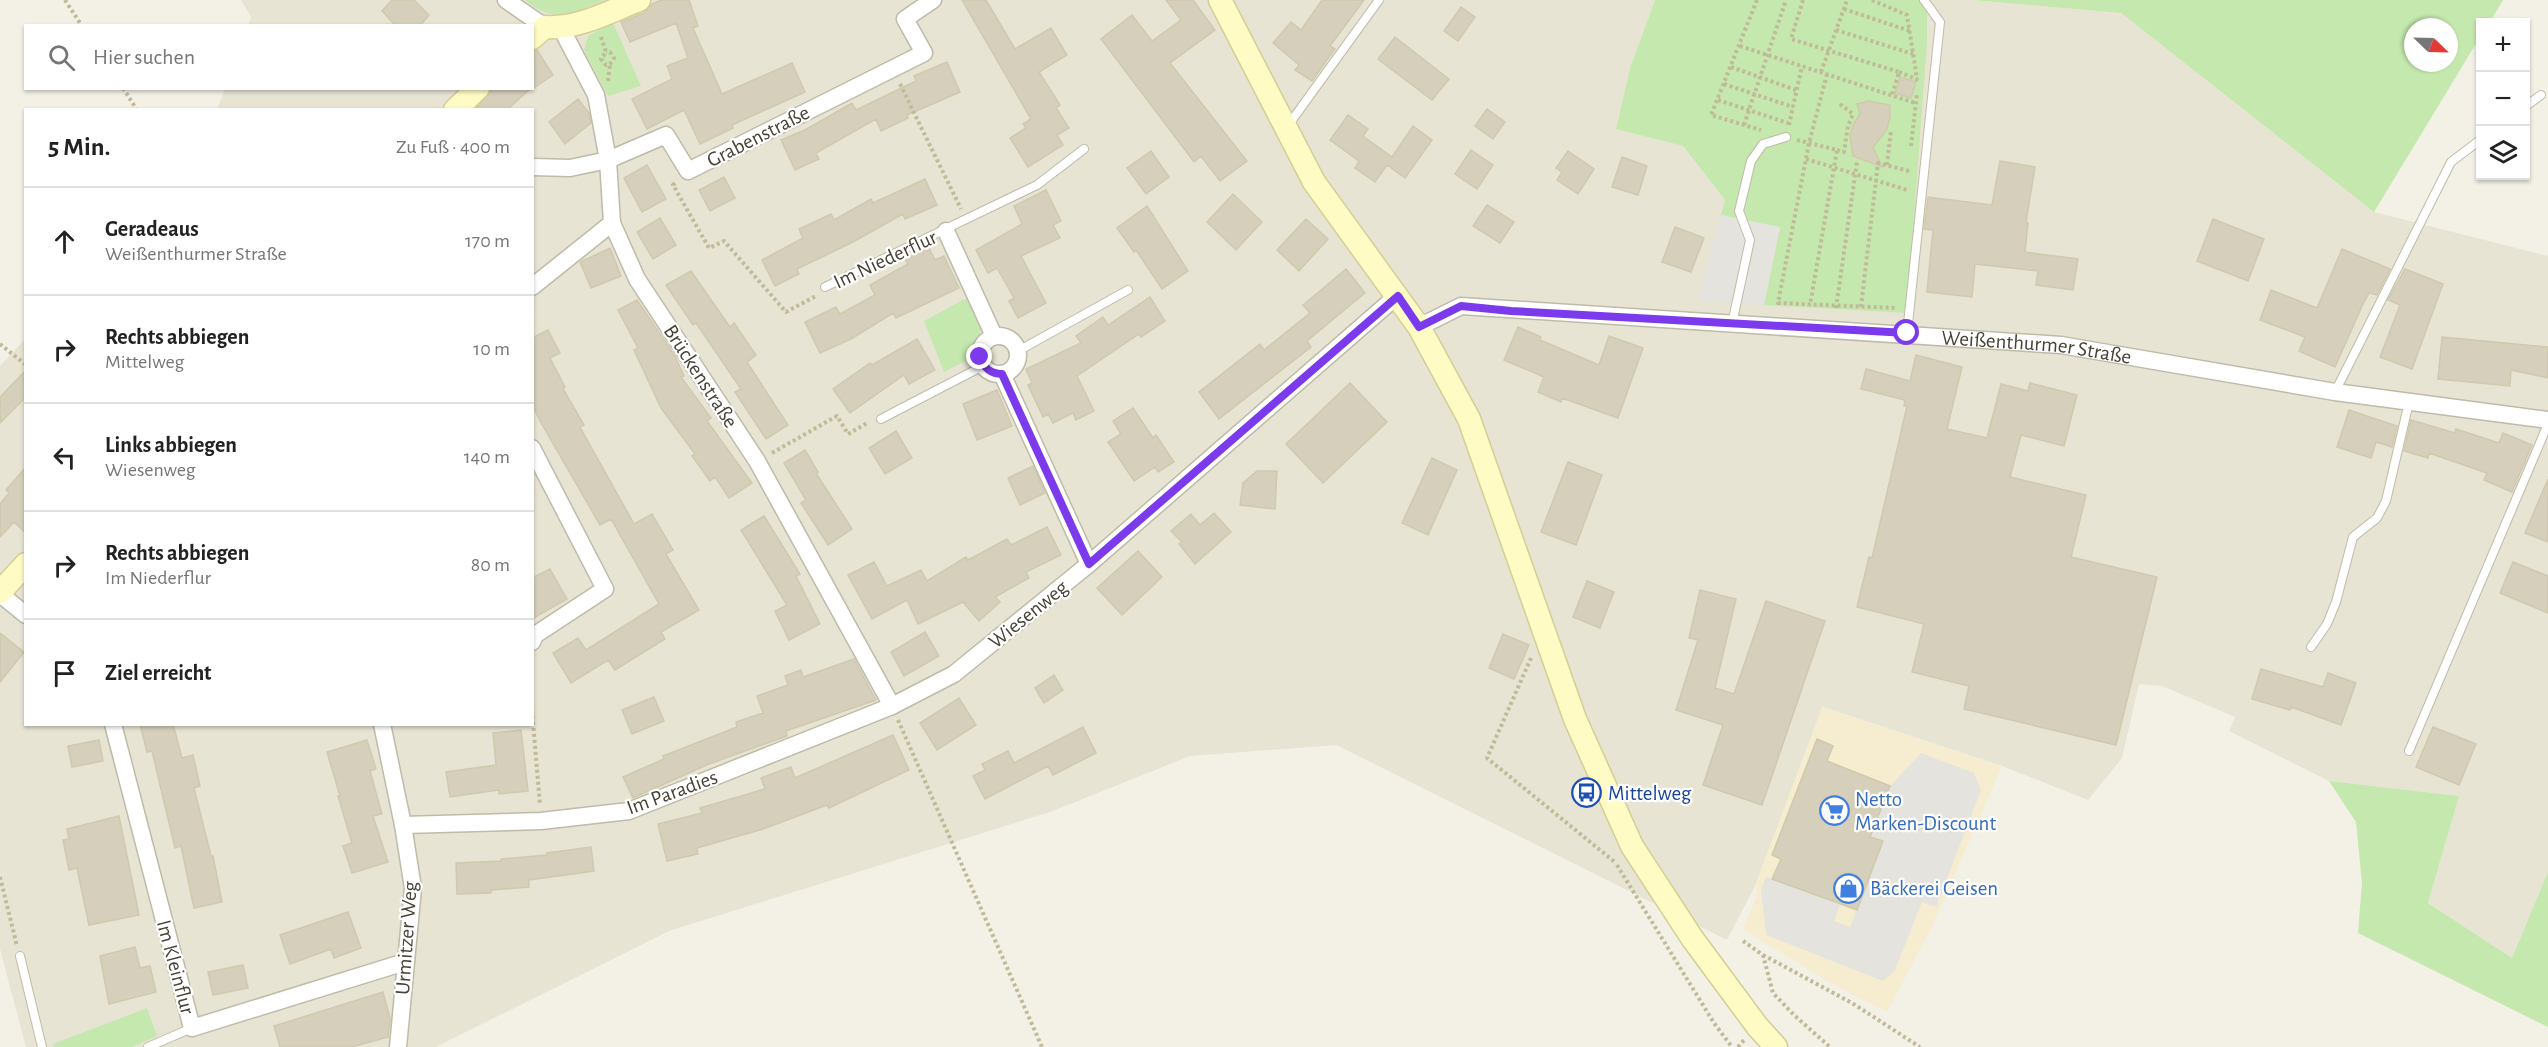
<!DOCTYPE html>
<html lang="de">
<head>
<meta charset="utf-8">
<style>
	:root { --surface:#fff; --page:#f2f2f2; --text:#222; --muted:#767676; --line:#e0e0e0 }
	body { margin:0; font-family:"Alegreya Sans",sans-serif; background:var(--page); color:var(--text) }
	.controls { position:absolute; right:18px; top:18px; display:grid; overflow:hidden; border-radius:0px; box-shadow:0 2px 4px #0004 }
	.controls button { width:54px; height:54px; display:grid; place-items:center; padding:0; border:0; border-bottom:2px solid var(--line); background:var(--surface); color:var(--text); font:30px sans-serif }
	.compass { position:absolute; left:2404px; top:18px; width:54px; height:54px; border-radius:50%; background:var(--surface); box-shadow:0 2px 4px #0004; rotate:113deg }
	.stop { position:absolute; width:18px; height:18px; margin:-14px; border:4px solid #7c3aed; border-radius:50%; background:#fff }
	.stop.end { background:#7c3aed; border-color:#fff; box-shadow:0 2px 6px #0008 }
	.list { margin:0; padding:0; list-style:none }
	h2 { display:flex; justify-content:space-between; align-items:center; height:78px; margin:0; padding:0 24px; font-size:26px }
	h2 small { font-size:20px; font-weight:400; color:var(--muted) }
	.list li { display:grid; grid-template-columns:39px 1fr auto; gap:18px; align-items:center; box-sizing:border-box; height:108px; padding:0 24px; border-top:2px solid var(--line) }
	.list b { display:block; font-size:22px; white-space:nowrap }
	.list p { margin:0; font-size:20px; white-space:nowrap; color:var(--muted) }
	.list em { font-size:20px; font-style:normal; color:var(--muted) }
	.icon { flex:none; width:33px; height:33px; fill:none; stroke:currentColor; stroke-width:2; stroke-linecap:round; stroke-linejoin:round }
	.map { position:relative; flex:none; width:2548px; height:1047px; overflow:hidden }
	.search { position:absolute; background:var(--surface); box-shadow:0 2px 4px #0004; left:24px; top:24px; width:510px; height:66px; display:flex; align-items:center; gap:15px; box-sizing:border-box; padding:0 21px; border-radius:0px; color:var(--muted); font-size:22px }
	.panel { position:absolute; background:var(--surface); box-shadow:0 2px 4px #0004; left:24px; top:108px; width:510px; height:618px; border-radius:0px }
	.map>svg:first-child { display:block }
	.residential { fill:#e7e4d4 }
	.commercial { fill:#f6ecd0 }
	.green { fill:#c4e8ad; fill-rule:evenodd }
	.parking { fill:#e4e3de }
	.building { fill:#d5cfbb; stroke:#d0c9ae; stroke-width:1.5 }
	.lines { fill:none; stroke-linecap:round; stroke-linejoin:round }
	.lane-casing { stroke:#bfbba8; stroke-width:10 }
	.street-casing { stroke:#bfbba8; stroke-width:19 }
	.secondary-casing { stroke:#d4ce94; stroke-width:25 }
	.path { stroke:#c1ba99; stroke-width:4; stroke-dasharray:3 3; stroke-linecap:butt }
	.lane { stroke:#fff; stroke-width:8 }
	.street { stroke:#fff; stroke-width:16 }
	.secondary { stroke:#fffbc4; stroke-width:22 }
	.route { stroke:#7c3aed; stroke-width:8 }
	.labels { text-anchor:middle; stroke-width:4.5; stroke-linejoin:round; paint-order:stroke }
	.street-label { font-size:21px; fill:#464235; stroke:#fff }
	.transit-label { font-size:21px; fill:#164399; stroke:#fff; text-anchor:start }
	.shop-label { font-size:21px; fill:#366cbe; stroke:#fff; text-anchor:start }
</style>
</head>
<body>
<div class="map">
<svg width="2548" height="1047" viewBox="0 0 2548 1047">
	<rect width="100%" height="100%" fill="#f3f1e6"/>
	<!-- residential -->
	<path class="residential" d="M241 0H1655L1630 68 1616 129 1683 146 1725 200 1721 215 1927 42V0H1972L2121 13 2374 212 2548 256V872L2512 958 2428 903 2459 796 2329 781 2229 731 2235 717 2162 686 2139 684 2122 758 2088 800 2002 766 1823 707 1755 886 1727 940 1336 745 1190 756 1053 811 669 931 436 1047H26L0 949V366L25 339 26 724H532V110L217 109 225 89 532 88V26L248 25 251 17Z"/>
	<!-- commercial -->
	<path class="commercial" d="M1822 707 2002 766 1931 929 1887 1012 1827 981 1743 929 1758 893 1755 886Z"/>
	<!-- green -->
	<path class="green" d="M525 0H604C572 13 556 25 525 0Z
		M1655 0H1927V42L1907 313 1764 305 1780 228 1721 215 1725 200 1683 146 1616 129 1630 68Z
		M1972 0H2503L2490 22H2480V37L2374 212 2121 13ZM2413 27H2449V63H2413Z
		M613 23 641 86 608 96 584 50 588 36Z
		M967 298 982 327 971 358 944 372 924 321Z
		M2329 781 2459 796 2428 903 2512 958 2548 872V1027L2358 933 2362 883 2356 822Z
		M147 1008 157 1036 132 1047H54L53 1044Z"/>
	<!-- parking -->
	<path class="parking" d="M1721 215 1780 227 1764 305 1698 300Z
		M1921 753 1974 773 1981 790 1936 907 1922 902 1895 970 1883 981 1766 935 1761 890 1766 877 1840 905 1834 921 1850 927 1883 842 1870 837 1890 786Z"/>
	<!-- building -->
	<path class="building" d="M392 0H414L429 15 420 26H396L382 11Z
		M661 0H689L698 26 693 28 722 94 792 63 805 92 732 125 733 128 700 144 684 110 647 129 632 99 672 79 667 66 688 58 676 23 630 42 621 22 644 13 652 4Z
		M962 0H986L1015 49 1051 28 1067 55 1039 72 1060 105 1056 108 1069 128 1057 135 1063 145 1028 167 1010 138 1026 128 1023 124 1031 119Z
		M1166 0H1193L1215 30 1170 63 1247 161 1220 181 1201 156 1194 162 1101 39 1132 15 1152 41 1181 20Z
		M1322 0H1364L1330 46 1335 49 1312 81 1295 70 1299 65 1273 43 1291 22 1301 30Z
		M1461 7 1475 17 1458 41 1444 31Z
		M1395 37 1449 79 1432 100 1378 59Z
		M537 50 553 75 532 89V51Z
		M947 62 960 92 907 115 908 118 881 131 876 119 816 153 819 159 795 170 781 140 805 130 852 103 856 110 916 81 914 76Z
		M1900 77 1916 82 1911 98 1895 93Z
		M493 88H531L507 110H475Z
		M578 99 589 113 591 123 565 144 549 122Z
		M1869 101 1890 105V118L1886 131 1873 147 1882 167 1853 156 1850 136 1853 125 1860 114 1857 104Z
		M1487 109 1505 122 1493 139 1475 126Z
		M1348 115 1368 129 1363 136 1392 157 1413 126 1432 140 1405 178 1387 165 1375 182 1355 168 1359 161 1330 140Z
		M1471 150 1493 165 1477 189 1455 174Z
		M1151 151 1169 177 1146 194 1127 168Z
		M1568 151 1594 169 1578 194 1557 180 1562 172 1556 168Z
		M1622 157 1647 166 1638 195 1612 187Z
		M2000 161 2035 167 2026 222 2028 223 2025 252 2078 259 2073 290 2036 285 2038 271 1975 264 1972 297 1927 292 1933 230 1924 229 1928 197 1992 205Z
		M647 165 666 199 642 212 624 178Z
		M724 177 735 198 710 211 699 190Z
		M925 179 937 205 905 219 903 214 851 243 797 269 799 274 775 286 762 260 803 238 799 229 831 214 834 220 871 199 873 203Z
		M1046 190 1061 221 1053 225 1060 238 1021 256 1046 303 1018 318 1009 301 1014 298 997 268 988 273 976 250 1022 224 1014 206Z
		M1233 194 1262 222 1236 250 1207 222Z
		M1487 205 1514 222 1500 243 1473 226Z
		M1147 206 1188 271 1162 289 1136 250 1134 252 1117 228Z
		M660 218 676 245 653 259 637 232Z
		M1306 219 1328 239 1299 271 1277 250Z
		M2213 219 2264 239 2248 281 2197 261Z
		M1675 227 1704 238 1691 272 1662 262Z
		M610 248 621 276 591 288 580 262Z
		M929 248 935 260 944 256 959 288 896 318 893 313 851 339 820 353 805 322 836 307 840 314 875 295 870 285 908 264 905 259Z
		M2342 249 2390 269 2377 295 2369 293 2363 304 2335 367 2299 351 2305 337 2260 320 2271 290 2317 308Z
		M1346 269 1365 293 1307 341 1311 347 1219 419 1199 392 1260 344 1264 350 1310 313 1303 305Z
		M2405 269 2443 284 2412 369 2380 357 2400 305 2388 300Z
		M691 271 730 327 734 323 756 355 747 362 788 425 766 439 735 392 741 389 696 323 693 325 666 285Z
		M1150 297 1165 321 1141 337 1139 334 1077 376 1094 411 1076 420 1073 413 1053 423 1048 414 1043 417 1028 385 1032 383 1026 369 1081 343 1076 336 1103 317 1108 325Z
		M637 300 675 356 684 376 681 377 711 418 707 421 752 483 729 498 715 477 710 481 692 456 695 454 661 408 634 350 638 348 618 310Z
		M1518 327 1541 337 1540 340 1599 365 1609 336 1643 348 1618 418 1562 398 1561 402 1538 392 1544 377 1504 360Z
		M548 330 560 353 550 358 565 387 563 389 584 425 580 427 634 524 652 514 673 550 666 554 699 610 661 632 665 639 615 670 608 660 571 683 553 653 578 638 586 650 659 604 611 519 600 525 540 421 532 404V338Z
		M2442 337 2548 347V378L2511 370 2510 386 2438 379Z
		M917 339 935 370 909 384 904 375 850 413 833 389 870 363 872 365Z
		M1916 355 1962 367 1947 429 1987 438 2001 384 2028 391 2030 383 2077 395 2064 446 2021 435 2010 477 2086 495 2071 557 2157 577 2116 745 1964 709 1969 686 1912 672 1924 624 1857 607 1869 557 1872 558 1907 406H1904L1905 400 1861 389 1866 369 1910 381Z
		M26 370V397L0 423V397Z
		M1350 383 1387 422 1323 483 1286 444Z
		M997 390 1012 426 977 440 963 404Z
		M1133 408 1153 438 1156 435 1174 462 1158 472 1155 467 1134 481 1108 442 1121 434 1113 421Z
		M2349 410 2397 426 2392 447 2376 442 2371 458 2337 447Z
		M2411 420 2455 433 2456 429 2499 443 2503 433 2532 445 2512 492 2484 480 2487 473 2429 453 2428 458 2404 451Z
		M896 431 912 458 885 474 869 448Z
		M805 450 818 472 816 473 852 529 828 545 801 503 806 500 784 463Z
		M1432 458 1457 470 1428 535 1402 523Z
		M1568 462 1602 475 1576 545 1541 532Z
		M1033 466 1045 493 1020 505 1008 478Z
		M26 467V533L14 522 0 537V504L9 493 6 490Z
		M1257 471H1277L1275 509 1240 505 1243 483Z
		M2548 479V542L2525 533Z
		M1214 513 1231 532 1195 564 1179 544 1182 542 1171 531 1191 514 1200 525Z
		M764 516 800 574 796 576 820 624 789 640 775 611 787 605 741 530Z
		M1047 527 1061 555 1026 572 1029 578 995 597 1000 602 979 621 963 602 918 624 907 600 872 619 848 575 874 562 887 586 921 570 927 581 966 557 968 560 1007 539 1011 545Z
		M1138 551 1162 577 1122 615 1097 588Z
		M2513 562 2548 576V613L2500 593Z
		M550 569 567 599 532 619V578Z
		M1587 581 1614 592 1600 628 1573 617Z
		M1700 590 1736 599 1715 688 1734 694 1766 601 1825 621 1762 805 1703 785 1723 725 1676 710 1698 640 1689 638Z
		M925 632 939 656 904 676 891 652Z
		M0 633 24 652 0 682Z
		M1503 634 1529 645 1514 679 1489 668Z
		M854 659 876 700 786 731 787 736 709 764 633 798 623 777 664 759 663 756 737 727 736 722 763 713 757 696 788 685 785 676 801 670 803 677Z
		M2261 669 2323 687 2328 673 2356 683 2341 725 2291 707 2290 710 2252 699Z
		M1054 675 1063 690 1044 703 1035 688Z
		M654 697 664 721 632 734 622 710Z
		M959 698 976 725 937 750 920 723Z
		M140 724H173L182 758 193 755 200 786 194 788 211 856H213L222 902 194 908 181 846 175 848 152 751 147 752Z
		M1083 727 1096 753 1053 775 1048 766 985 799 973 776 985 770 982 764 1008 751 1014 763Z
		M2433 727 2476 744 2459 785 2416 767Z
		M521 730 528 791 499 794V790L450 797 446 772 496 765 493 733Z
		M893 735 909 770 829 808 827 805 763 829 697 848 698 854 667 861 658 824 702 813 700 808 765 789 761 778 791 767 795 778Z
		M1817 739 1833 746 1827 761 1890 786 1870 837 1883 841 1857 910 1772 879 1781 859 1772 855Z
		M99 740 103 761 72 767 68 746Z
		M367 740 376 769 370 771 382 814 373 816 388 862 352 873 343 846 352 843 338 796H340L327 752Z
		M119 816 139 915 89 925 77 868 69 870 63 840 69 839 67 829Z
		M591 847 594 871 529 880V887L491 890V893L457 894 456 863 501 861V859L547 855V853Z
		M348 912 361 948 334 958 331 949 290 964 280 935Z
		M135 947 140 968 150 966 156 992 109 1004 100 956Z
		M243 965 248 988 213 995 208 972Z
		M383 992 390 1018 388 1037 352 1047H280L274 1026Z"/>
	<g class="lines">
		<defs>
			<path id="lane" d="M2526 106 2541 95
				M1287 127 1379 0
				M825 287 1037 185 1084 149
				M1732 324 1750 240 1739 211 1751 161 1763 144 1786 137
				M1907 333 1940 22 1924 0
				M1018 351 1128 290
				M2335 392 2451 162 2480 140
				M881 419 983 366
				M2311 647 2327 624 2336 602 2353 537 2377 518 2386 501 2409 402
				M2409 751 2548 424
				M20 956 42 1047
				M148 1047 192 1028"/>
			<g id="street">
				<path d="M506 0 545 27"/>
				<path d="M561 28 596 95 608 160 612 223 637 279 757 461 892 706"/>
				<path d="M532 167 570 168 608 160 666 135 688 171 924 53 905 19 933 0"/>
				<path d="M946 231 994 336"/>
				<path d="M532 287 612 223"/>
				<path id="s1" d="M1419 327 1461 306 2061 345 2335 392 2548 420"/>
				<circle cx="999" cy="355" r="19"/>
				<path d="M1002 374 1089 564"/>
				<path d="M532 448 605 589 535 635 532 642"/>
				<path d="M0 594 26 615"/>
				<path d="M113 724 192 1028 405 962"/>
				<path d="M382 724 403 825 413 888 398 1047"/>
				<path d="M403 825 541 821 629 811 892 706 954 674 1089 564 1398 295"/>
			</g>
			<path id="secondary" d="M1220 0 1314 182 1419 327 1469 419 1575 719 1632 846 1692 938 1757 1026 1776 1047
				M532 38 545 27C579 29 608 12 639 0
				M455 110 478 88
				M0 592 26 564"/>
		</defs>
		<!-- lane casing -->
		<use href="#lane" class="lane-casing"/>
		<!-- street casing -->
		<use href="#street" class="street-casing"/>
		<!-- secondary casing -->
		<use href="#secondary" class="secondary-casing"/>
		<!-- path -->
		<path class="path" d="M65 0 82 26
			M1757 0 1711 115 1761 130
			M1803 0 1791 39 1899 72 1892 95
			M1872 0 1907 15 1917 79
			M1844 9 1910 31
			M1836 30 1913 54
			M601 37 606 52 601 59 606 65 610 64 614 58 610 52H606
			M1740 46 1915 103
			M1731 67 1796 90
			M1821 72 1847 0
			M1899 72 1921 81
			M1827 74 1809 143 1778 303 1896 308
			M608 81 610 64
			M900 84 961 209
			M1724 84 1793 107
			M123 88 137 110
			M1718 100 1788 123
			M1744 125 1786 0
			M1789 125 1802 66
			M1797 140 1837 150 1810 305
			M1911 146 1917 94
			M1837 150 1844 152 1848 126 1853 114 1840 104
			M1806 159 1907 190
			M1887 165 1891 130
			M675 183 673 185 709 248 724 241 786 312 816 296
			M1861 307 1878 163 1909 171
			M1836 308 1857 162
			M0 344 26 365
			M772 453 837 416 848 434 869 422
			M1531 658 1487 758 1616 863
			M532 710 540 805
			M898 720 1042 1047
			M1617 865 1714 1023 1732 1047
			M0 877 17 946
			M1743 941 1763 955 1773 993 1794 1015 1830 1047
			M1763 955 1852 1003 1920 1047
			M1738 1047 1744 1040"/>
		<!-- lane -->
		<use href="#lane" class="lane"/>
		<!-- street -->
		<use href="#street" class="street"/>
		<!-- secondary -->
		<use href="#secondary" class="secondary"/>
	</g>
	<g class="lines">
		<!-- route -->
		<path class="route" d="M980 357C984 368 990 374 1002 374L1089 564 1398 296 1419 327 1461 306 1511 311 1907 333"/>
	</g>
	<!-- icons -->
	<defs>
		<symbol id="bus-ring" viewBox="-11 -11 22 22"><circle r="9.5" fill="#fff" stroke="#1a4fb4" stroke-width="1.5"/><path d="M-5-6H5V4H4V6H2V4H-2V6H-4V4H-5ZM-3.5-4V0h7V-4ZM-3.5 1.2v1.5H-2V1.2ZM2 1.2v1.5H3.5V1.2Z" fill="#1a4fb4"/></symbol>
		<symbol id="supermarket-ring" viewBox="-11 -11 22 22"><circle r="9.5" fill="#fff" stroke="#3f7fe0" stroke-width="1.5"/><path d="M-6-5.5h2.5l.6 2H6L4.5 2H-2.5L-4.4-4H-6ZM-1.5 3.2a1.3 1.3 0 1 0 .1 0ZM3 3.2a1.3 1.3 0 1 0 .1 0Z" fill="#3f7fe0"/></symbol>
		<symbol id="shop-ring" viewBox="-11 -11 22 22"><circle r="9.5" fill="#fff" stroke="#3f7fe0" stroke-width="1.5"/><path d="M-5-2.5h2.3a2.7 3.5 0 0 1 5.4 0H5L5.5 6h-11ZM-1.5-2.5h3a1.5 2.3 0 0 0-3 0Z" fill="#3f7fe0"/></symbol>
	</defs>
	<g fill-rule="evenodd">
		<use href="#bus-ring" x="1570" y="776" width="33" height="33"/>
		<use href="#supermarket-ring" x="1818" y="794" width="33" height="33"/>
		<use href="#shop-ring" x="1832" y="872" width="33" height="33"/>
	</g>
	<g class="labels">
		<!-- street labels -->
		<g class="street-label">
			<text transform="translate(758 136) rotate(-27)" y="7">Grabenstraße</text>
			<text transform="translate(885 259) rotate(-25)" y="7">Im Niederflur</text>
			<text dy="7" stroke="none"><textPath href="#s1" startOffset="624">Weißenthurmer Straße</textPath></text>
			<text transform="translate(701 376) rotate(57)" y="7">Brückenstraße</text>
			<text transform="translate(1028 614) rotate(-39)" y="7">Wiesenweg</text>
			<text transform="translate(672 792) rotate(-20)" y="7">Im Paradies</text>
			<text transform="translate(406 938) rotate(-86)" y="7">Urmitzer Weg</text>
			<text transform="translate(176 967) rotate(75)" y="7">Im Kleinflur</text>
		</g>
		<!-- transit labels -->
		<g class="transit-label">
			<text x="1608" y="800">Mittelweg</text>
		</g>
		<!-- shop labels -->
		<g class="shop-label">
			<text x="1855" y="806">Netto<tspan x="1855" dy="24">Marken-Discount</tspan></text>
			<text x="1870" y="895">Bäckerei Geisen</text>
		</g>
	</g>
</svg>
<div class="controls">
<button>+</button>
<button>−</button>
<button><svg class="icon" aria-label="layers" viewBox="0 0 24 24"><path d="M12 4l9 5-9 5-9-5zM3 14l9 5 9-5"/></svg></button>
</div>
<svg class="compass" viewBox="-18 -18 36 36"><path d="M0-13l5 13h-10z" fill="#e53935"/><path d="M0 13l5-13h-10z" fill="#767676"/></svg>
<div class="stop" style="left:1907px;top:333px"></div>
<div class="stop end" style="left:980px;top:357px"></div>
<div class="search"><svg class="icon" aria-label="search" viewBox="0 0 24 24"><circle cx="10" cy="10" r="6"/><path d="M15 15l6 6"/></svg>Hier suchen</div>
<section class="panel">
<h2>5 Min.<small>Zu Fuß · 400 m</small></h2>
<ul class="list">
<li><svg class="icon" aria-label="ahead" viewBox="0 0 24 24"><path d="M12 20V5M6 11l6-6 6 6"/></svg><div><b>Geradeaus</b><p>Weißenthurmer Straße</p></div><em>170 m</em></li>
<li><svg class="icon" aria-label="right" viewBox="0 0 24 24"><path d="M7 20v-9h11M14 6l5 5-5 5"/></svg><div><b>Rechts abbiegen</b><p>Mittelweg</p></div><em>10 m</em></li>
<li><svg class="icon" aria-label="left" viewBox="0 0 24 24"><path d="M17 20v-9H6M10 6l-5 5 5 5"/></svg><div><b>Links abbiegen</b><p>Wiesenweg</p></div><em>140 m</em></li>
<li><svg class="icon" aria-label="right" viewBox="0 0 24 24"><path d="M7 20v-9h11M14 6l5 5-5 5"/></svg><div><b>Rechts abbiegen</b><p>Im Niederflur</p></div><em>80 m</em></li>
<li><svg class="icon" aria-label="arrive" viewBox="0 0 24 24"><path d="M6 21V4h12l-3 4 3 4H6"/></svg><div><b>Ziel erreicht</b></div></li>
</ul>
</section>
</div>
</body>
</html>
